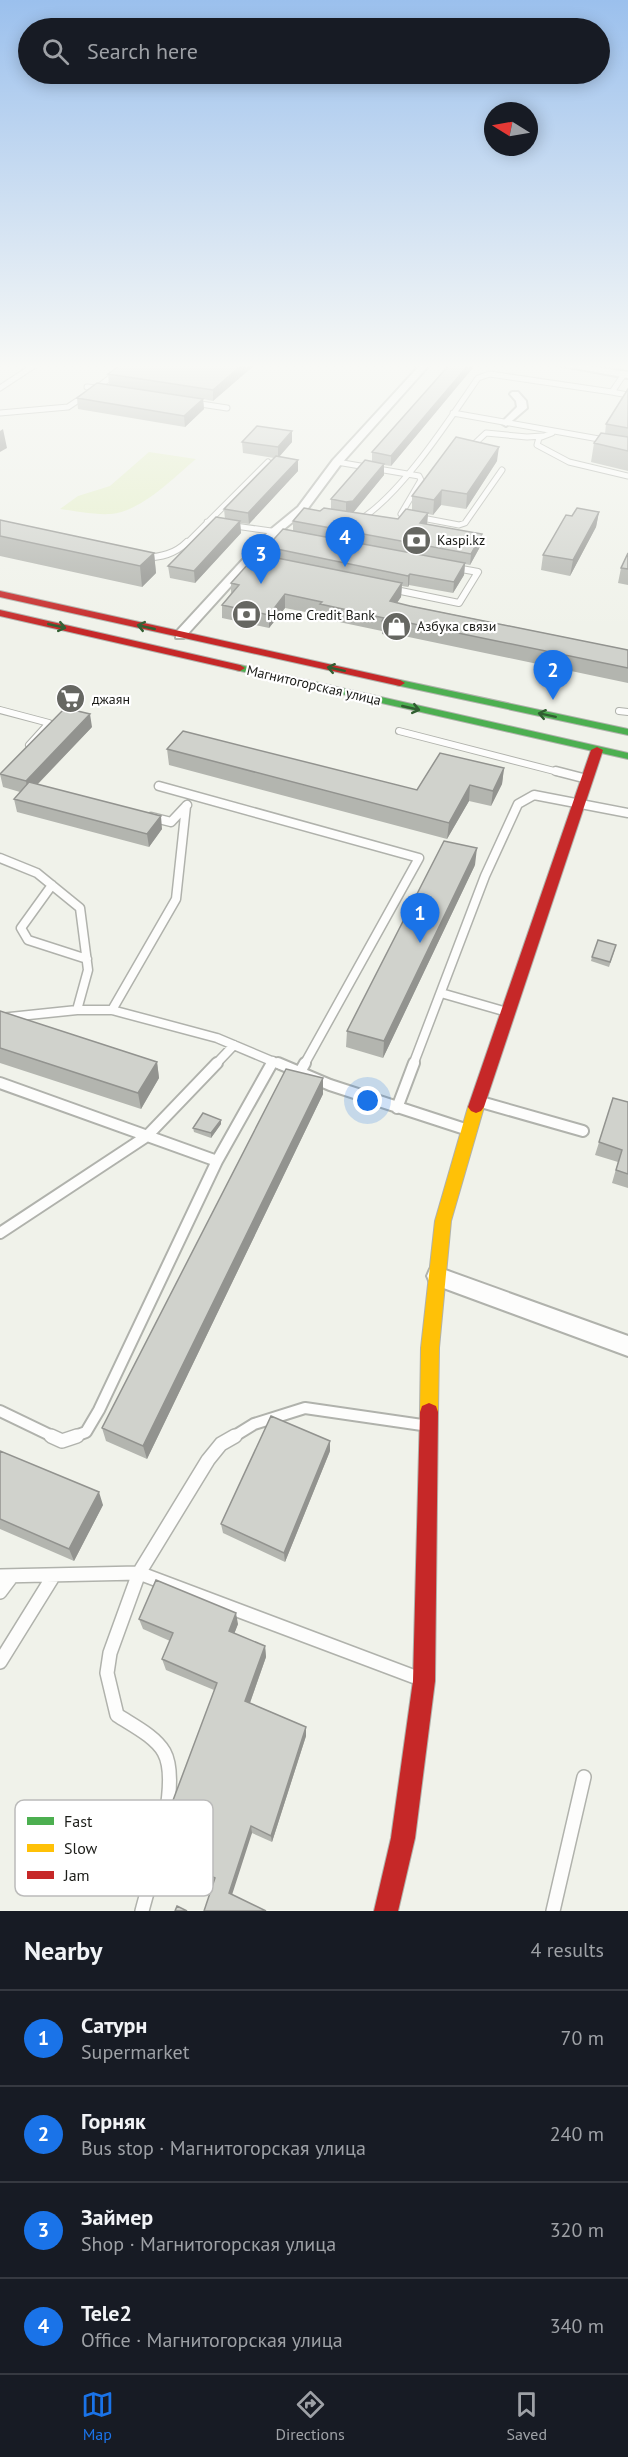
<!DOCTYPE html>
<html lang="en">
<head>
<meta charset="utf-8">
<style>
	:root { --surface:#171b24; --page:#242831; --text:#f1f3f6; --muted:#9ea1a6; --line:#363941; --accent:#1a73e8 }
	body { margin:0; font-family:"PT Sans",sans-serif; background:var(--page); color:var(--text) }
	.compass { position:absolute; left:484px; top:102px; width:54px; height:54px; border-radius:50%; background:var(--surface); box-shadow:0 3px 15px #0003; rotate:281deg }
	.you { position:absolute; left:368px; top:1101px; width:21px; height:21px; margin:-15px; border:4px solid #fff; border-radius:50%; background:#1a73e8; box-shadow:0 0 0 9px #1a73e833 }
	.badge { display:grid; place-items:center; width:39px; height:39px; border-radius:50%; background:var(--accent); color:#fff; font-size:20px; font-weight:700 }
	.pin { position:absolute; translate:-50% -50px; filter:drop-shadow(0 2px 3px #0008) }
	.pin::after { content:''; position:absolute; top:32px; width:21px; height:18px; background:inherit; clip-path:polygon(0 0,100% 0,50% 100%) }
	.list { margin:0; padding:0; list-style:none }
	h2 { display:flex; justify-content:space-between; align-items:center; height:78px; margin:0; padding:0 24px; font-size:26px }
	h2 small { font-size:20px; font-weight:400; color:var(--muted) }
	.list li { display:grid; grid-template-columns:39px 1fr auto; gap:18px; align-items:center; box-sizing:border-box; height:96px; padding:0 24px; border-top:2px solid var(--line) }
	.list b { display:block; font-size:22px; white-space:nowrap }
	.list p { margin:0; font-size:20px; white-space:nowrap; color:var(--muted) }
	.list em { font-size:20px; font-style:normal; color:var(--muted) }
	.icon { flex:none; width:33px; height:33px; fill:none; stroke:currentColor; stroke-width:2; stroke-linecap:round; stroke-linejoin:round }
	.map { position:relative; flex:none; width:628px; height:1911px; overflow:hidden }
	.search { position:absolute; background:var(--surface); box-shadow:0 3px 15px #0003; left:18px; right:18px; top:18px; height:66px; display:flex; align-items:center; gap:15px; box-sizing:border-box; padding:0 21px; border-radius:33px; color:var(--muted); font-size:22px }
	.sheet { height:462px; background:var(--surface) }
	nav { display:flex; justify-content:space-around; align-items:center; box-sizing:border-box; height:84px; border-top:2px solid var(--line); background:var(--surface); font-size:16px; color:var(--muted) }
	nav a { display:grid; justify-items:center; gap:3px }
	nav .on { color:var(--accent) }
	.map>svg:first-child { display:block }
	.green { fill:#e5efc9 }
	.lines { fill:none; stroke-linecap:round; stroke-linejoin:round }
	.lane-far4-casing { stroke:#b0b2ac; stroke-width:7 }
	.lane-far3-casing { stroke:#b0b2ac; stroke-width:8 }
	.lane-far2-casing { stroke:#b0b2ac; stroke-width:11 }
	.lane-far1-casing { stroke:#b0b2ac; stroke-width:14 }
	.lane-casing { stroke:#b0b2ac; stroke-width:16 }
	.street-casing { stroke:#b0b2ac; stroke-width:4 }
	.fast-casing { stroke:#b0b2ac; stroke-width:2 }
	.slow-casing { stroke:#b0b2ac; stroke-width:2 }
	.jam-casing { stroke:#b0b2ac; stroke-width:2 }
	.lane-far4 { stroke:#fdfdfc; stroke-width:5 }
	.lane-far3 { stroke:#fdfdfc; stroke-width:6 }
	.lane-far2 { stroke:#fdfdfc; stroke-width:8 }
	.lane-far1 { stroke:#fdfdfc; stroke-width:10 }
	.lane { stroke:#fdfdfc; stroke-width:13 }
	.street { fill:#fdfdfc; fill-rule:evenodd }
	.fast { fill:#4caf50; fill-rule:evenodd }
	.slow { fill:#ffc107; fill-rule:evenodd }
	.jam { fill:#c62828; fill-rule:evenodd }
	.wall { fill:#b3b5af }
	.shaded-wall { fill:#92938f }
	.building { fill:#d0d2cc; stroke:#92938f; stroke-width:1.5 }
	.oneway { stroke:#315e31 }
	.labels { text-anchor:middle; stroke-width:4.5; stroke-linejoin:round; paint-order:stroke }
	.far-poi-label { font-size:14px; fill:#1b1c18; stroke:#fff; text-anchor:start }
	.far-street-label { font-size:14px; fill:#1b1c18; stroke:#fff }
	.key { fill:#fff; stroke:#bbbbba; stroke-width:1.5 }
	.key-label { font-size:16px; fill:#1b1c18 }
</style>
</head>
<body>
<div class="map">
<svg width="628" height="1911" viewBox="0 0 628 1911">
	<rect width="100%" height="100%" fill="#f0f2ea"/>
	<!-- green -->
	<path class="green" d="M149 452 196 459C173 478 142 511 111 514 94 515 76 511 60 509L78 496 110 486Z"/>
	<g class="lines">
		<defs>
			<path id="lane-far4" d="M87 387 97 388 129 363
				M0 388 38 363
				M612 392 628 395
				M194 403 227 408
				M0 413 68 407 86 395
				M453 413 599 439
				M552 433 539 438 537 445 569 462 628 476
				M470 448 486 433 527 437 543 436
				M337 462 419 476 421 480 401 514 459 525 465 523 502 470
				M361 519C403 492 449 420 478 378L490 374 612 392 624 374
				M207 522 278 532
				M186 544 268 462"/>
			<path id="lane-far3" d="M144 558C161 557 175 554 187 542
				M391 589 459 603 478 572 456 568
				M0 710 49 723 29 745
				M619 711 628 712
				M399 731 562 773"/>
			<path id="lane-far2" d="M556 771 587 779
				M159 786 419 858 304 1065
				M151 817 171 822 187 805
				M0 858 37 873 80 908 88 970 77 1010
				M52 885 21 928 28 940 87 959
				M441 993 507 1012
				M112 1010 176 899 186 806
				M0 1018 77 1010H112L217 1038 281 1065
				M215 1065 234 1045
				M271 1065 273 1061
				M413 1065 485 876 518 804 534 795 628 813"/>
			<path id="lane-far1" d="M278 1063 330 1085 465 1129
				M300 1072 305 1063
				M0 1083 217 1161
				M481 1102 583 1131
				M397 1108 414 1063
				M0 1233 147 1136 217 1063
				M0 1411 54 1437
				M73 1437 86 1432 99 1410 217 1161 272 1063
				M233 1437 254 1424 305 1408 422 1425"/>
			<path id="lane" d="M51 1436 62 1441 77 1436
				M0 1576 139 1573 415 1677
				M0 1592 12 1576
				M0 1662 54 1575
				M142 1911C151 1876 182 1784 164 1752 155 1736 132 1725 117 1715L107 1673 110 1653 139 1573 208 1460 221 1444 235 1436
				M553 1911 584 1777"/>
			<path id="street" d="M422 363H431L341 464 306 511 278 534 184 638H176V632L270 530 298 507 333 460Z
				M546 363H568L628 372V378Z
				M512 392H518L526 401 527 408 506 426 501 423 517 407 516 401 510 394Z
				M437 1267 628 1336V1356L430 1283 427 1276 430 1269Z"/>
			<path id="fast" d="M240 665 628 753V759L236 670V666Z
				M400 680 628 729V735L396 685 395 683Z"/>
			<path id="slow" d="M476 1101 481 1103 484 1107 451 1221 439 1348 438 1412 436 1418 429 1421 422 1418 420 1412 421 1348 435 1221 468 1107 471 1103Z"/>
			<path id="jam" d="M0 591 400 680 405 683 400 686 0 597Z
				M0 610 240 665 245 668 240 671 0 616Z
				M597 747 603 750 484 1107 481 1111 476 1113 471 1111 468 1107 591 750Z
				M429 1403 436 1406 438 1412 435 1681 415 1838 398 1911H374L391 1838 413 1681 420 1412 422 1406Z"/>
		</defs>
		<!-- lane-far4 casing -->
		<use href="#lane-far4" class="lane-far4-casing"/>
		<!-- lane-far3 casing -->
		<use href="#lane-far3" class="lane-far3-casing"/>
		<!-- lane-far2 casing -->
		<use href="#lane-far2" class="lane-far2-casing"/>
		<!-- lane-far1 casing -->
		<use href="#lane-far1" class="lane-far1-casing"/>
		<!-- lane casing -->
		<use href="#lane" class="lane-casing"/>
		<!-- street casing -->
		<use href="#street" class="street-casing"/>
		<!-- fast casing -->
		<use href="#fast" class="fast-casing"/>
		<!-- slow casing -->
		<use href="#slow" class="slow-casing"/>
		<!-- jam casing -->
		<use href="#jam" class="jam-casing"/>
		<!-- lane-far4 -->
		<use href="#lane-far4" class="lane-far4"/>
		<!-- lane-far3 -->
		<use href="#lane-far3" class="lane-far3"/>
		<!-- lane-far2 -->
		<use href="#lane-far2" class="lane-far2"/>
		<!-- lane-far1 -->
		<use href="#lane-far1" class="lane-far1"/>
		<!-- lane -->
		<use href="#lane" class="lane"/>
		<!-- street -->
		<use href="#street" class="street"/>
		<!-- fast -->
		<use href="#fast" class="fast"/>
		<!-- slow -->
		<use href="#slow" class="slow"/>
		<!-- jam -->
		<use href="#jam" class="jam"/>
	</g>
	<!-- wall -->
	<path class="wall" d="M123 363H257L213 401 203 399 204 409 185 427 78 409 77 398 109 384 108 374Z
		M299 363H314L312 365Z
		M451 363H490L489 366 476 364 391 466 384 465V475L353 512 398 519 412 510V496L497 461 466 509 441 505 433 515 428 514 427 524 481 545 470 565 465 564 464 575 453 593 409 585 408 587 402 586 401 597 397 603 628 650V683L399 635 397 637 382 634V631L320 618V615L285 608 269 628 222 618V605L231 593V583L267 556V547L293 531V521L320 511 331 509V499L372 462V452Z
		M628 389V471L591 462 594 443 605 434 606 424Z
		M292 431V442L279 457 298 471 249 524 240 523 241 533 195 583 170 578 168 566 225 519 224 509 274 458 243 453 242 442Z
		M599 512 596 527 570 576 541 570 543 555 572 516Z
		M0 520 154 553 156 573 142 587 0 556Z
		M628 553V585L618 583 621 568Z
		M92 727 38 784 162 829 149 847 17 812 14 799 20 792 3 787 0 774Z
		M167 749 417 790 504 768 502 784 491 806 469 801 447 839 169 765Z
		M475 865 383 1058 346 1047 347 1031Z
		M615 949 609 967 591 961 592 957Z
		M0 1011 157 1062 159 1078 141 1109 0 1063Z
		M323 1078V1094L147 1459 106 1441 102 1428Z
		M613 1098 628 1102V1188L612 1183 618 1162 595 1155Z
		M221 1124 211 1138 194 1132 193 1128Z
		M0 1451 103 1505 74 1561 0 1529Z
		M330 1451 285 1562 223 1533 221 1524Z
		M139 1619 238 1624 234 1634 265 1646 266 1657 250 1703 306 1727V1736L272 1842 252 1833 204 1911 214 1882 165 1859 162 1852 214 1690 166 1670 162 1659 170 1641 143 1629Z"/>
	<!-- shaded-wall -->
	<path class="shaded-wall" d="M244 363H257L213 401V390Z
		M470 363H477L476 364 391 466V456Z
		M203 399 204 409 185 427 184 416Z
		M3 429 7 448 0 452V431Z
		M292 431V442L278 458V447Z
		M499 447 497 461 466 509 467 494Z
		M298 460V471L249 524 248 513Z
		M384 464V475L353 513 346 514V502Z
		M442 490 441 505 433 515 434 500Z
		M599 512 596 527 570 576 573 560Z
		M428 513 427 524 420 534V523Z
		M240 521 241 533 195 583 194 571Z
		M482 534 481 545 470 565 471 554Z
		M154 553 156 573 142 587 140 566Z
		M465 563 464 575 453 593 454 582Z
		M410 574 409 585 408 587V576Z
		M402 583 401 597 389 614 390 601Z
		M285 594V608L269 628V615Z
		M400 621 399 635 397 637 398 624Z
		M90 714 92 727 28 794 26 781Z
		M504 768 502 784 491 806 493 791Z
		M470 785 469 801 447 839 449 823Z
		M161 816 162 829 149 847 147 834Z
		M477 848 475 865 383 1058 384 1041Z
		M157 1062 159 1078 141 1109 138 1093Z
		M323 1078V1094L147 1459 143 1446Z
		M221 1120V1124L211 1138V1133Z
		M330 1441V1451L285 1562 284 1553Z
		M99 1492 103 1505 74 1561 69 1549Z
		M236 1613 238 1624 231 1642 229 1631Z
		M265 1646 266 1657 247 1711 245 1701Z
		M306 1727V1736L272 1842 271 1836Z
		M251 1826 252 1833 231 1898 229 1893Z"/>
	<!-- building -->
	<path class="building" d="M123 363H244L213 390 108 374Z
		M451 363H470L391 456 372 452Z
		M97 383 203 399 184 416 77 398Z
		M628 389V428L606 424Z
		M257 426 292 431 278 447 242 442Z
		M601 433 628 437V451L594 443Z
		M456 437 499 447 467 494 442 490 434 500 412 496Z
		M276 456 298 460 248 513 224 509Z
		M365 460 384 464 353 501 346 502 331 499Z
		M304 508 320 511 324 508 398 519 406 509 428 513 420 523 482 534 471 554 293 521Z
		M577 508 599 512 573 560 543 555 566 515 572 516Z
		M216 517 240 521 194 571 168 566Z
		M0 520 154 553 140 566 0 536Z
		M283 529 465 563 454 582 410 574 408 576 267 547Z
		M628 553V569L621 568Z
		M257 554 402 583 390 601 410 606 628 650V668L400 621 398 624 382 621 384 618 320 604 322 602 285 594 269 615 222 605 239 585 231 583Z
		M65 708 90 714 26 781 0 774Z
		M183 731 417 790 440 753 504 768 493 791 470 785 449 823 167 749Z
		M29 782 161 816 147 834 14 799Z
		M444 841 477 848 384 1041 347 1031Z
		M598 940 616 945 610 962 592 957Z
		M0 1011 157 1062 138 1093 0 1048Z
		M286 1069 323 1078 143 1446 102 1428Z
		M613 1098 628 1102V1174L616 1170 622 1150 599 1142Z
		M203 1113 221 1120 211 1133 193 1128Z
		M271 1416 330 1441 284 1553 221 1524Z
		M0 1451 99 1492 69 1549 0 1519Z
		M156 1580 236 1613 229 1631 265 1646 245 1701 306 1727 271 1836 251 1826 229 1893 266 1911H204L215 1878 162 1852 172 1803 217 1683 162 1659 173 1633 139 1619Z
		M177 1906 187 1911H175Z"/>
	<!-- one-way arrows -->
	<defs><path id="oneway-shaft" d="M-6 0H5M1.5-3L5.5 0L1.5 3" fill="none" stroke-width="1.6" stroke-linecap="round" stroke-linejoin="round" transform="scale(1.5)"/></defs>
	<g class="oneway">
		<use href="#oneway-shaft" transform="translate(57 626) rotate(13)"/>
		<use href="#oneway-shaft" transform="translate(146 627) rotate(-167)"/>
		<use href="#oneway-shaft" transform="translate(336 669) rotate(-168)"/>
		<use href="#oneway-shaft" transform="translate(411 708) rotate(13)"/>
		<use href="#oneway-shaft" transform="translate(547 715) rotate(-168)"/>
	</g>
	<!-- sky -->
	<linearGradient id="sky" x2="0" y2="1"><stop stop-color="#9bc0ed"/><stop offset="0.58" stop-color="#f8f9f6"/><stop offset="1" stop-color="#f8f9f6" stop-opacity="0"/></linearGradient>
	<rect width="628" height="631" fill="url(#sky)"/>
	<!-- icons -->
	<defs>
		<symbol id="bank-disc" viewBox="-11 -11 22 22"><circle r="9.5" fill="#666762" stroke="#fff"/><path d="M-6-4H6V4H-6ZM0-2.3a2.3 2.3 0 1 0 0 4.6a2.3 2.3 0 1 0 0-4.6Z" fill="#fff"/></symbol>
		<symbol id="shop-disc" viewBox="-11 -11 22 22"><circle r="9.5" fill="#666762" stroke="#fff"/><path d="M-5-2.5h2.3a2.7 3.5 0 0 1 5.4 0H5L5.5 6h-11ZM-1.5-2.5h3a1.5 2.3 0 0 0-3 0Z" fill="#fff"/></symbol>
		<symbol id="supermarket-disc" viewBox="-11 -11 22 22"><circle r="9.5" fill="#666762" stroke="#fff"/><path d="M-6-5.5h2.5l.6 2H6L4.5 2H-2.5L-4.4-4H-6ZM-1.5 3.2a1.3 1.3 0 1 0 .1 0ZM3 3.2a1.3 1.3 0 1 0 .1 0Z" fill="#fff"/></symbol>
	</defs>
	<g fill-rule="evenodd">
		<use href="#bank-disc" x="400" y="524" width="33" height="33"/>
		<use href="#bank-disc" x="230" y="598" width="33" height="33"/>
		<use href="#shop-disc" x="380" y="610" width="33" height="33"/>
		<use href="#supermarket-disc" x="54" y="682" width="33" height="33"/>
	</g>
	<g class="labels">
		<!-- far-poi labels -->
		<g class="far-poi-label">
			<text x="437" y="545">Kaspi.kz</text>
			<text x="267" y="620">Home Credit Bank</text>
			<text x="417" y="631">Азбука связи</text>
			<text x="92" y="704">джаян</text>
		</g>
		<!-- far-street labels -->
		<g class="far-street-label">
			<text transform="translate(314 685) rotate(13)" y="5">Магнитогорская улица</text>
		</g>
	</g>
	<!-- legend -->
	<rect x="15" y="1800" width="198" height="96" rx="9" class="key"/>
	<rect x="27" y="1817" width="27" height="8" fill="#4caf50"/>
	<rect x="27" y="1844" width="27" height="8" fill="#ffc107"/>
	<rect x="27" y="1871" width="27" height="8" fill="#c62828"/>
	<g class="key-label">
		<text x="64" y="1827">Fast</text>
		<text x="64" y="1854">Slow</text>
		<text x="64" y="1881">Jam</text>
	</g>
</svg>
<svg class="compass" viewBox="-18 -18 36 36"><path d="M0-13l5 13h-10z" fill="#e53935"/><path d="M0 13l5-13h-10z" fill="#9ea1a6"/></svg>
<div class="you"></div>
<div class="pin badge" style="left:420px;top:943px">1</div>
<div class="pin badge" style="left:553px;top:700px">2</div>
<div class="pin badge" style="left:261px;top:584px">3</div>
<div class="pin badge" style="left:345px;top:567px">4</div>
<div class="search"><svg class="icon" aria-label="search" viewBox="0 0 24 24"><circle cx="10" cy="10" r="6"/><path d="M15 15l6 6"/></svg>Search here</div>
</div>
<section class="sheet">
<h2>Nearby<small>4 results</small></h2>
<ul class="list">
<li><span class="badge">1</span><div><b>Сатурн</b><p>Supermarket</p></div><em>70 m</em></li>
<li><span class="badge">2</span><div><b>Горняк</b><p>Bus stop · Магнитогорская улица</p></div><em>240 m</em></li>
<li><span class="badge">3</span><div><b>Займер</b><p>Shop · Магнитогорская улица</p></div><em>320 m</em></li>
<li><span class="badge">4</span><div><b>Tele2</b><p>Office · Магнитогорская улица</p></div><em>340 m</em></li>
</ul>
</section>
<nav>
<a class="on"><svg class="icon" aria-label="map" viewBox="0 0 24 24"><path d="M3 6l6-2 6 2 6-2v14l-6 2-6-2-6 2zM9 4v14M15 6v14"/></svg>Map</a>
<a><svg class="icon" aria-label="directions" viewBox="0 0 24 24"><path d="M12 3l9 9-9 9-9-9zM9 14v-3h6M13 9l2 2-2 2"/></svg>Directions</a>
<a><svg class="icon" aria-label="saved" viewBox="0 0 24 24"><path d="M7 4h10v16l-5-4-5 4z"/></svg>Saved</a>
</nav>
</body>
</html>
